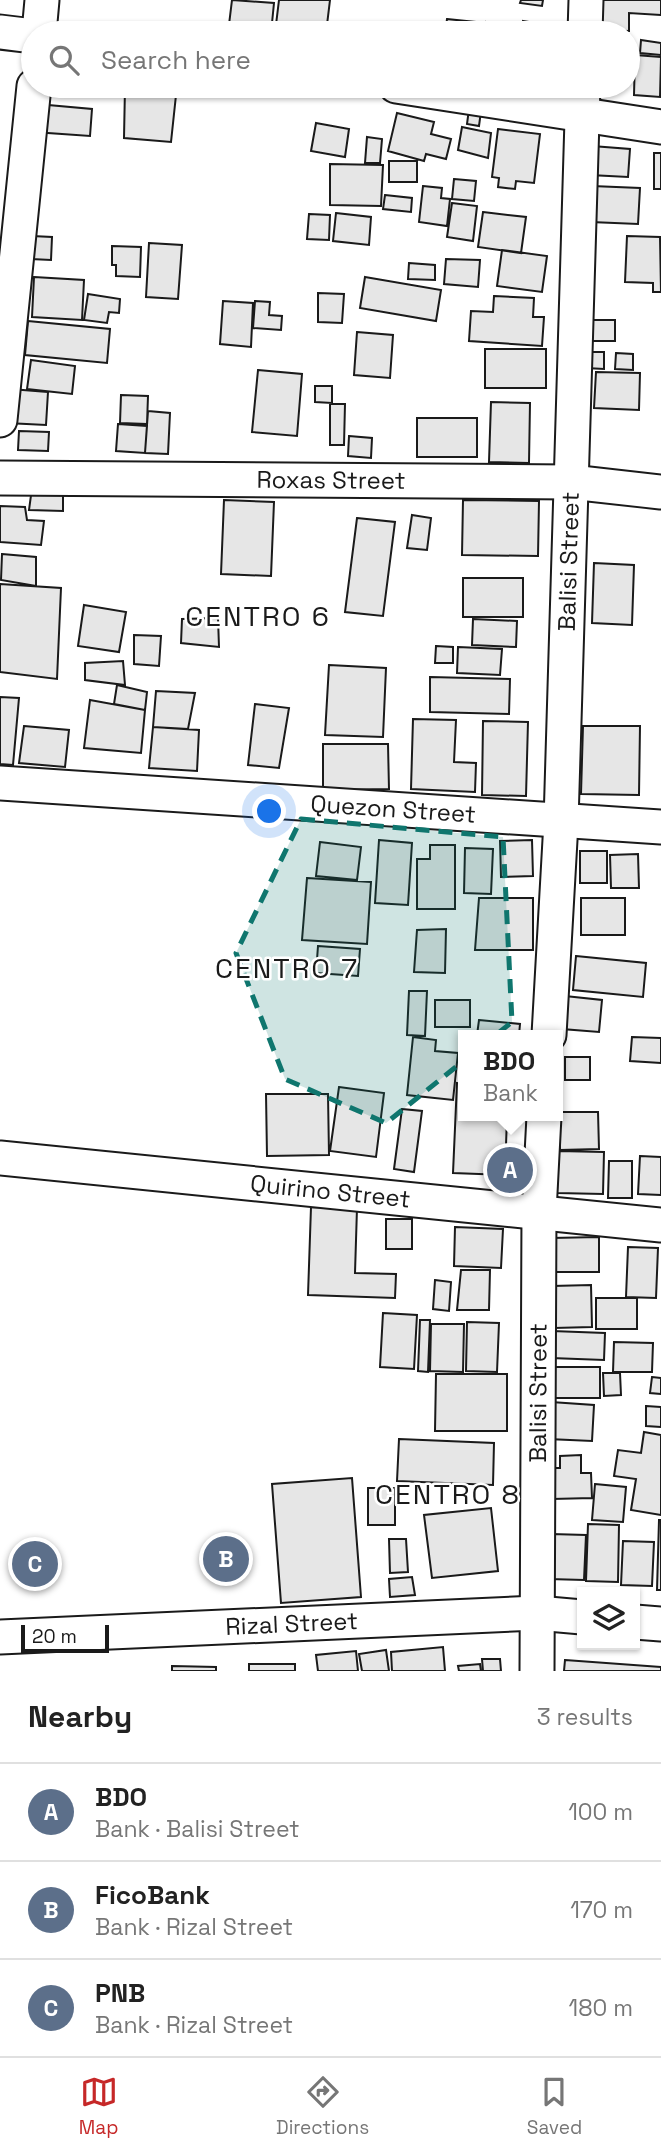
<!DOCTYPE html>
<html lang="en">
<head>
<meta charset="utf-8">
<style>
	:root { --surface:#fff; --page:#f6f6f6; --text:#222; --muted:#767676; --line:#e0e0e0; --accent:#c62828 }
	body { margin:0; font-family:"Space Grotesk",sans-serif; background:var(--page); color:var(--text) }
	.controls { position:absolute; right:21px; bottom:21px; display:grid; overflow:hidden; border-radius:0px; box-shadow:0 2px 5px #0004 }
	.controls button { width:63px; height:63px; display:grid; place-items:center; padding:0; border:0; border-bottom:2px solid var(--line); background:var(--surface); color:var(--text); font:35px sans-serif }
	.scale { position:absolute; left:21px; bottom:18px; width:88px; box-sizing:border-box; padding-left:7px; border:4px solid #1a1a1a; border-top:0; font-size:19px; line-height:24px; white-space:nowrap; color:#1a1a1a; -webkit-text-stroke:5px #fff; paint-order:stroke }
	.you { position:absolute; left:270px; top:812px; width:24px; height:24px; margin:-18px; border:5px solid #fff; border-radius:50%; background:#1a73e8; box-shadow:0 0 0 10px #1a73e833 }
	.badge { display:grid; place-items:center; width:46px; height:46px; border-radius:50%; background:var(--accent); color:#fff; font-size:23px; font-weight:700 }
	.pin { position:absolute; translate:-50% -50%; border:4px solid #fff; box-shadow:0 2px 7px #0006 }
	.popup { position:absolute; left:458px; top:1030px; width:105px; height:91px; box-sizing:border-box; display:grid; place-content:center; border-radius:0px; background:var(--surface); filter:drop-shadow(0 2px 5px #0005); font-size:23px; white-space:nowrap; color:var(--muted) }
	.popup b { font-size:26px; color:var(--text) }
	.popup::after { content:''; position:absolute; left:50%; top:100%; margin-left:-14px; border:14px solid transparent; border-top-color:var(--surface) }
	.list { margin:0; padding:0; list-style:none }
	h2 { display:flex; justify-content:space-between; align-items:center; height:91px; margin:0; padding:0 28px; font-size:30px }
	h2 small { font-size:23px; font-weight:400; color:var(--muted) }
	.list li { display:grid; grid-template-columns:46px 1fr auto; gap:21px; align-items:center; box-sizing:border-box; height:98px; padding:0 28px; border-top:2px solid var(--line) }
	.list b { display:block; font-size:26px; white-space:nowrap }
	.list p { margin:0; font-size:23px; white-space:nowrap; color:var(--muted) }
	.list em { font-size:23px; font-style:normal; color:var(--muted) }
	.icon { flex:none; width:38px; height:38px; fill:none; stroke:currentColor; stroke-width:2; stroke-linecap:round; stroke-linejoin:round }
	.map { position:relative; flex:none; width:661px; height:1671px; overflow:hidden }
	.search { position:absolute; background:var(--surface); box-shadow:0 2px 5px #0004; left:21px; right:21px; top:21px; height:77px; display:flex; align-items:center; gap:18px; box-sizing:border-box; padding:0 24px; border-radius:38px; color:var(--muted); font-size:26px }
	.sheet { height:385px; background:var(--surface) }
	nav { display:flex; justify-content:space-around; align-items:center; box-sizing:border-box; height:98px; border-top:2px solid var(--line); background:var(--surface); font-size:19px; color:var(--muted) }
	nav a { display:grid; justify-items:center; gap:4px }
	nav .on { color:var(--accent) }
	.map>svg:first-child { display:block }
	.building { fill:#e6e6e6; stroke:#1a1a1a; stroke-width:2 }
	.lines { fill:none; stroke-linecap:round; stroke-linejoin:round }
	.minor-casing { stroke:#1a1a1a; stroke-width:37 }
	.minor { stroke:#fff; stroke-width:33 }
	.marked { fill:#0f766e; fill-opacity:0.2; stroke:#0f766e; stroke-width:5; stroke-dasharray:14 9; stroke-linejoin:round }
	.labels { text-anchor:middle; stroke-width:5; stroke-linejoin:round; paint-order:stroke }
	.street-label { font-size:24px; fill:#1a1a1a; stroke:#fff }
	.quarter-label { font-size:28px; letter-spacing:2px; fill:#1a1a1a; stroke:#fff }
</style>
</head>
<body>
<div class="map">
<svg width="661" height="1671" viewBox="0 0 661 1671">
	<rect width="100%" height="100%" fill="#fff"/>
	<!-- building -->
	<path class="building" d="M232 0 274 3 271 33H228Z
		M279 0H330L326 33H275Z
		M521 0H543L542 6 520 3Z
		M600 0H661V15L629 13V31L599 30Z
		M447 19 475 22 473 33H445Z
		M523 21 553 26 552 33H484L486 22 521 28Z
		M641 40 661 43V55L640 53Z
		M635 55 661 57 660 97 634 95Z
		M125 87 176 95 171 142 124 138Z
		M37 104 92 109 90 136 34 132Z
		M469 109 481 111 479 126 467 124Z
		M397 113 434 122 431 134 451 139 446 159 426 154 424 161 388 151Z
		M316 123 349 129 345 157 311 151Z
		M462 127 491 133 488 158 458 150Z
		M498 129 540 134 534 183 516 181 515 189 498 187 499 178 492 177Z
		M367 137 382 139 380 163H365Z
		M592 146 630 149 628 177 590 175Z
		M654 153H661V189H654Z
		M389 161H417V182H389Z
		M330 164 383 165 381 206 330 205Z
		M454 179 476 181 474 201 452 199Z
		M423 186 442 188 441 198 450 199 447 226 419 222Z
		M592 186 640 188 638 224 591 222Z
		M385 195 412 198 411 212 383 209Z
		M452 203 477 206 473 241 447 237Z
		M483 212 526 217 521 253 478 247Z
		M336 213 371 217 369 245 333 241Z
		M309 214 330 215 329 240 307 239Z
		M32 236 52 237 51 260 31 259Z
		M627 236 660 237 661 292H653V283L625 282Z
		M149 243 182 245 178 299 146 297Z
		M112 246 141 247 140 277 116 276V265H112Z
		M502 250 547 256 542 292 497 286Z
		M446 259 480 260 478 287 444 284Z
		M409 263 435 265V280L408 279Z
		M34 277 84 280 82 320 32 317Z
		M365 277 441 290 436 321 360 308Z
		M318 293 344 294 342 323 318 322Z
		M88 294 120 299 119 313 109 312 107 323 84 320Z
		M494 296 534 298 533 317H544L542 346 469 341 471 311 493 312Z
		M223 301 253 303 251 347 220 344Z
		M255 301 270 302 269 315 282 316 281 330 253 328Z
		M586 320H615V341H586Z
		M28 321 110 329 107 363 25 355Z
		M357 332 393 335 390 378 354 375Z
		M485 349H546V388H485Z
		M587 352H604V369L586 368Z
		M616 353 633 354V370L615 369Z
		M31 360 75 366 72 394 27 389Z
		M258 370 302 374 297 436 252 432Z
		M596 372 640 373 639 410 594 408Z
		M315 386H332V403L315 402Z
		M10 389 48 392 46 425 7 423Z
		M121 395 148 396 147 424 120 423Z
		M491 402 530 403 529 463 489 462Z
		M330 404H345L344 445H330Z
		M148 411 170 413 168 454 145 453Z
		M417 418H477V457H417Z
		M118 424 147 426 145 453 116 451Z
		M19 431 49 432 48 451 18 450Z
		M349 436 372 438 371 458 348 456Z
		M32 488 63 493V511L29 510Z
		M224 500 274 502 271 576 221 574Z
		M463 500 539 501 538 556 462 555Z
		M0 506 25 507 27 520 44 521 41 545 0 542Z
		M412 515 431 518 427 550 407 548Z
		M357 518 395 522 383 616 345 612Z
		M2 554 36 557V586L1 580Z
		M594 563 634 565 632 625 592 623Z
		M463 578H523V617H463Z
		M0 584 61 588 57 679 0 672Z
		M84 605 126 612 119 652 78 646Z
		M218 618 219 647 181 643 182 619Z
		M473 619 517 621 516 647 472 645Z
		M134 635 161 636 159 666 134 664Z
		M436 646 453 647V663H435Z
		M458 647 502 649 500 675 457 673Z
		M123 661 125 685 85 680V663Z
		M329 665 386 668 383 737 325 735Z
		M430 677 510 679 509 714 430 712Z
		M117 685 147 692 145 710 114 704Z
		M156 691 195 693 188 729 153 727Z
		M0 697 19 698 13 765 0 764Z
		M90 700 145 710 141 753 84 748Z
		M255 704 289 708 279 768 248 765Z
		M413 719 456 720 454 762 476 763 475 792 411 789Z
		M483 721 528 722 526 796 482 795Z
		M24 726 69 730 65 767 19 763Z
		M583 726H640L639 795 581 794Z
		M153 727 199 730 197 771 149 768Z
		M323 744H388L389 789 323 790Z
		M379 840 412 843 408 905 375 903Z
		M532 840 533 876 501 877 500 841Z
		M320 842 361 847 357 880 316 876Z
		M430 845H455V909H417V859H430Z
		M465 848 493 849 491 894 464 893Z
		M580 851H607V883H580Z
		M638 854 639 888H611L610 855Z
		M307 878 371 882 367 944 302 940Z
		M479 898H533V950H475Z
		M581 898H625V935H581Z
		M446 929 445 973 414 972 417 930Z
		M318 946 360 949 358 976 316 973Z
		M576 956 646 963 643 997 573 990Z
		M409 991H427L425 1036 407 1035Z
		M565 996 602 1000 599 1032 562 1029Z
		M435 1000H470V1027H435Z
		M479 1020 520 1024 519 1035H477Z
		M413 1037 436 1040 435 1051 458 1053 453 1100 407 1095Z
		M632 1037 661 1038V1063L630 1061Z
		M565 1057H590V1080H565Z
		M457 1083 463 1084V1116H507L505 1175 453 1173Z
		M339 1087 384 1093 376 1157 330 1151Z
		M266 1094H328L329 1155 267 1156Z
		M402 1109 422 1111 414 1172 394 1169Z
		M559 1112H598L599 1149 560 1150Z
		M558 1151 604 1152 603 1194 557 1193Z
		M640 1156 661 1157V1195L638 1194Z
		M609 1161H632V1198H608Z
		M311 1207 357 1208 355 1273 396 1274 395 1298 308 1295Z
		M386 1219H412V1249H386Z
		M455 1227 503 1229 501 1268 454 1266Z
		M599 1237V1272H552L551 1238Z
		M628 1247 658 1248 656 1298 626 1297Z
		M461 1270H490L489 1310H457Z
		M435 1280 451 1282 449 1311 433 1309Z
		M591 1285 592 1327 554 1328 552 1286Z
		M596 1298H637V1329H596Z
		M383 1313 417 1315 414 1369 380 1367Z
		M420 1320H430L428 1372 418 1371Z
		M467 1322 499 1323 497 1372 466 1371Z
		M431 1324H464L463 1372 430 1371Z
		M552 1331 605 1333 604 1360 551 1358Z
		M614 1342 653 1343 652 1372H613Z
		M553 1367H600V1398H553Z
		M603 1373H620L621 1395 604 1396Z
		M436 1374H507V1431H435Z
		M652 1377 661 1378V1394L650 1393Z
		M551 1402 594 1405 592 1441 548 1439Z
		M646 1406 661 1407V1427L646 1426Z
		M644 1432 661 1435V1515L631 1510 636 1479 614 1476 618 1450 641 1453Z
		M399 1439 494 1443 493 1485 397 1481Z
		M581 1455V1473H591L592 1498 552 1499 551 1468H560V1456Z
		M352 1478 361 1597 281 1603 272 1484Z
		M595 1484 626 1487 623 1522 592 1520Z
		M368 1488H395V1525H368Z
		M491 1508 498 1571 432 1578 424 1515Z
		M659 1520H661V1590H657Z
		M588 1524 619 1525 618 1582 586 1581Z
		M551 1534 586 1535 584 1580 549 1579Z
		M389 1539H406L408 1572 390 1573Z
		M623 1541 654 1542 652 1586 621 1585Z
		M412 1577 415 1595 390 1597 389 1579Z
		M443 1647 445 1671H392L391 1652Z
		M386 1650 389 1671H362L359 1654Z
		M356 1651 358 1671H318L316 1655Z
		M482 1659H500L501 1671H483Z
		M565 1660 661 1667V1671H564Z
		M249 1664H295V1671H249Z
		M480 1664 481 1671H459L458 1666Z
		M172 1666 216 1667V1671H172Z"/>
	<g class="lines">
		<defs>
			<g id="minor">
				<path d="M0 32 33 36"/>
				<path d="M39 33 42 0"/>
				<path d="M585 33 586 0"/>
				<path d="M396 86 661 127"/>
				<path d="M0 420 34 86"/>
				<path id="s1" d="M0 478 571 482 661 492"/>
				<path id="s2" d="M0 783 661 827"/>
				<path id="s3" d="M549 1035 561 822 583 86"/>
				<path id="s4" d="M0 1158 661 1225"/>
				<path d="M635 1622 661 1624"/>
				<path id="s5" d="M0 1637 537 1613 582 1617"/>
				<path id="s6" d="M537 1671 539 1212 544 1116"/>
			</g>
		</defs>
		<!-- minor casing -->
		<use href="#minor" class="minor-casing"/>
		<!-- minor -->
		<use href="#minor" class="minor"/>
	</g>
	<!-- marked area -->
	<path class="marked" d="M301 819 503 837 512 1022 386 1123 285 1079 236 953Z"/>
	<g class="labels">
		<!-- street labels -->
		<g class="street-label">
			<text dy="8" stroke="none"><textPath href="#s1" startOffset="331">Roxas Street</textPath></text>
			<text dy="8" stroke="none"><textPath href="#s3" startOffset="474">Balisi Street</textPath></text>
			<text dy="8" stroke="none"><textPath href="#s2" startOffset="394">Quezon Street</textPath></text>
			<text dy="8" stroke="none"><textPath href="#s4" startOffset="332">Quirino Street</textPath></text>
			<text dy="8" stroke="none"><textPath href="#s6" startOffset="278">Balisi Street</textPath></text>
			<text dy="8" stroke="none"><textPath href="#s5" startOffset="292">Rizal Street</textPath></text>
		</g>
		<!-- quarter labels -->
		<g class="quarter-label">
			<text x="258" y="626">CENTRO 6</text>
			<text x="287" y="978">CENTRO 7</text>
			<text x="448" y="1504">CENTRO 8</text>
		</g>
	</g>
</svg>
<div class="controls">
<button><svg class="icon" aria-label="layers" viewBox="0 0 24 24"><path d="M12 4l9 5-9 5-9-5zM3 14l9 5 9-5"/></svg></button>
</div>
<div class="scale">20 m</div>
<div class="you"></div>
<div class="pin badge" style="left:510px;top:1170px;background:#5c6f8a">A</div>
<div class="popup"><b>BDO</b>Bank</div>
<div class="pin badge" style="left:226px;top:1559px;background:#5c6f8a">B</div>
<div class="pin badge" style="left:35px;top:1564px;background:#5c6f8a">C</div>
<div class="search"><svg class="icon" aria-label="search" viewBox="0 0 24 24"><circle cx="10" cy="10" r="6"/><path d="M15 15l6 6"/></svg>Search here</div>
</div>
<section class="sheet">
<h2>Nearby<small>3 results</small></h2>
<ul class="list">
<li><span class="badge" style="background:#5c6f8a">A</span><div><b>BDO</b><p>Bank · Balisi Street</p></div><em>100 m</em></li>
<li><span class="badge" style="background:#5c6f8a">B</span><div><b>FicoBank</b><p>Bank · Rizal Street</p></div><em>170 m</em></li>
<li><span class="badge" style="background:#5c6f8a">C</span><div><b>PNB</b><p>Bank · Rizal Street</p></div><em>180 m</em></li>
</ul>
</section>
<nav>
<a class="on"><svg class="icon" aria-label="map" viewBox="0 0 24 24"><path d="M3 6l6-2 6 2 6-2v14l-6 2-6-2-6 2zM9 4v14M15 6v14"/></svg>Map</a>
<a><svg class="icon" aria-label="directions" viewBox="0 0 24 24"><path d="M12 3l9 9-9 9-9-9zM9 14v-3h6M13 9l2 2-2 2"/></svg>Directions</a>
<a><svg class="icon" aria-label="saved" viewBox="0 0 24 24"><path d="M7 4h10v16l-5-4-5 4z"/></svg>Saved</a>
</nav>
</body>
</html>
